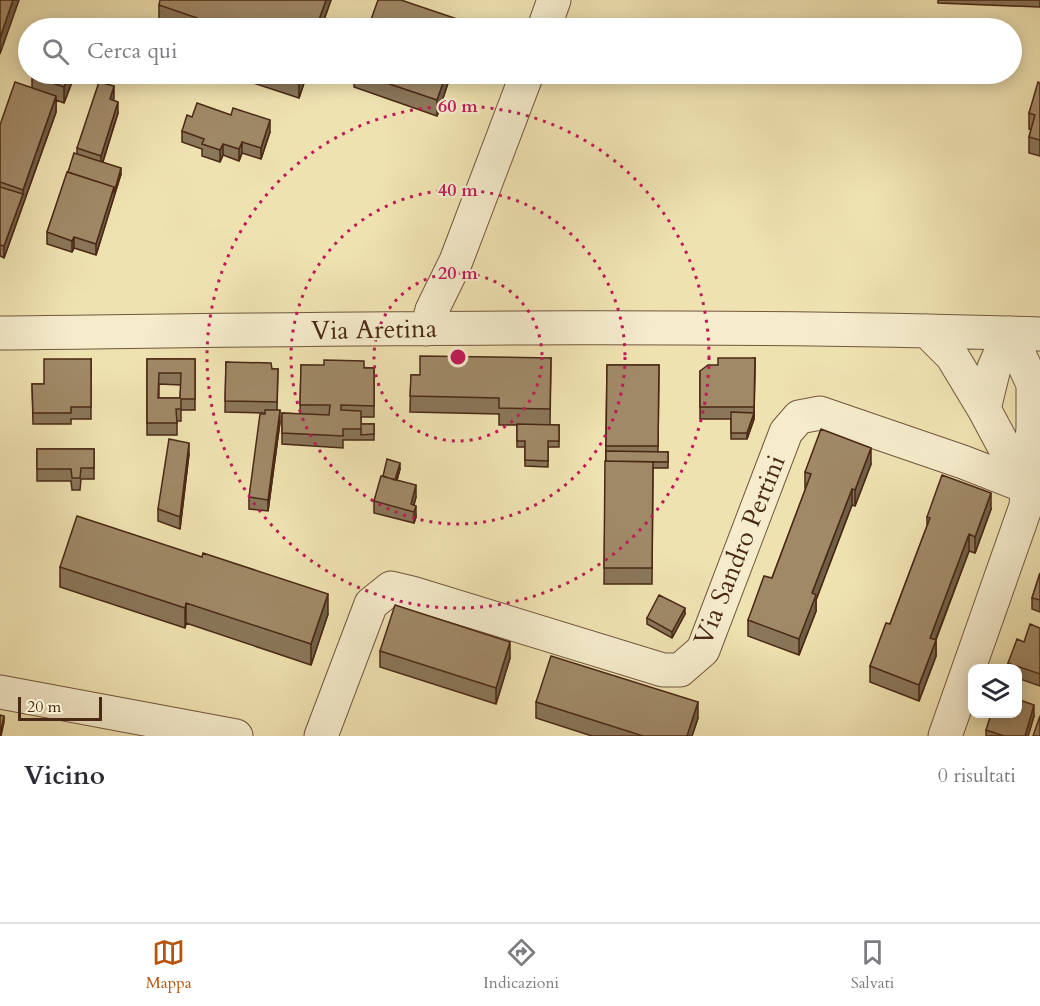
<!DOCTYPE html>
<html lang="it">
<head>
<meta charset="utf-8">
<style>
	:root { --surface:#fff; --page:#f2f2f3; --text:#2b2b33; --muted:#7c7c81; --line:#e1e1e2; --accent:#b45309 }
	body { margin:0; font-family:Cardo,serif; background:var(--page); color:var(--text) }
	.controls { position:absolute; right:18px; bottom:18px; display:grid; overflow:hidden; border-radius:12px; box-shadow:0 3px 15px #0003 }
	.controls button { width:54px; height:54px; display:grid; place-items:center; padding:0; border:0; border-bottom:2px solid var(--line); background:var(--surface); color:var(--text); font:30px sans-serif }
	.scale { position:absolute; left:18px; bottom:15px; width:84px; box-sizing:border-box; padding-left:6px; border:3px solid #4a2816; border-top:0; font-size:16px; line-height:21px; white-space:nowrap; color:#4a2816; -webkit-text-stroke:4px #f5eccc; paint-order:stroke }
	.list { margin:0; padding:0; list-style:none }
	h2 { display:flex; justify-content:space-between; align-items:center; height:78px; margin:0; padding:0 24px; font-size:26px }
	h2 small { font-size:20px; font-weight:400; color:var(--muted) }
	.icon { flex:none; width:33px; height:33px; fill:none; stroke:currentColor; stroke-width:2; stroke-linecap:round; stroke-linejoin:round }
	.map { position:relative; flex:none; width:1040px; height:736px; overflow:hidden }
	.search { position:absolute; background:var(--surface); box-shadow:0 3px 15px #0003; left:18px; right:18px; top:18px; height:66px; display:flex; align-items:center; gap:15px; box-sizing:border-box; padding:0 21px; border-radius:33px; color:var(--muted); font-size:22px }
	.sheet { height:186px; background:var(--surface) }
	nav { display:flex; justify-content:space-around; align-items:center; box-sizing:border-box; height:84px; border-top:2px solid var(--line); background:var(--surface); font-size:16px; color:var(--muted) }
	nav a { display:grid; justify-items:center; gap:3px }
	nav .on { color:var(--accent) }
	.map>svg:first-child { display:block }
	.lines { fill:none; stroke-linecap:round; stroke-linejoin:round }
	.minor-casing { stroke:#73563d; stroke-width:35 }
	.minor { stroke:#f5eccc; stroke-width:33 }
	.wall { fill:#8a7659; stroke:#4a2816; stroke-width:1.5; fill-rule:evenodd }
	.shaded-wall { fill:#706048; stroke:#4a2816; stroke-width:1.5 }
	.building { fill:#a08967; stroke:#4a2816; stroke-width:1.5; fill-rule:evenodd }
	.ring { fill:none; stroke:#c2185b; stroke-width:3; stroke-dasharray:3 6 }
	.labels { text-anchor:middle; stroke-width:4.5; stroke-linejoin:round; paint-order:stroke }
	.street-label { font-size:26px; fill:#4a2816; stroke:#f5eccc }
	.centre { fill:#c2185b; stroke:#f5eccc; stroke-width:3 }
	.ring-label { font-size:18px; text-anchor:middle; font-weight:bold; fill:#c2185b; stroke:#f5eccc; stroke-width:4.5; stroke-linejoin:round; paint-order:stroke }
</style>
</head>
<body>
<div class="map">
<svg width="1040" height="736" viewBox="0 0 1040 736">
	<rect width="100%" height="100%" fill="#efe2b1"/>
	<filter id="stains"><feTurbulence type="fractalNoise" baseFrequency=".00333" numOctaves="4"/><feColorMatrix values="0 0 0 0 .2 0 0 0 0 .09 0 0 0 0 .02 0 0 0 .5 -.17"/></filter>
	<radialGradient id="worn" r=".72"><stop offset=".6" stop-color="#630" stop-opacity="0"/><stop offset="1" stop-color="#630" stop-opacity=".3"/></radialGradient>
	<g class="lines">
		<defs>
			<path id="minor" d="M544 28 554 0
				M427 329 432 310 456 261 527 74
				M927 331 952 356 984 409 1007 452 1028 473
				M0 333C347 329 693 323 1040 334
				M984 409 994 368 1009 333
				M0 692 236 736
				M321 736 371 604 391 588 412 593 663 670H680L703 650 786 432 799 417 820 413 963 462 1027 487
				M945 736 1026 506 1028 473 1033 429V384L1009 333"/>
		</defs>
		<!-- minor casing -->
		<use href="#minor" class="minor-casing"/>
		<!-- minor -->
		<use href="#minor" class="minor"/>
	</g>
	<!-- wall -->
	<path class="wall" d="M331 0 321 28H180L159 22V5Z
		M938 0H1040V7L938 3Z
		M33 74H75L64 103 56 100V112L4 258 0 256V125L32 87V76Z
		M226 74H307L299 98Z
		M354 74H451L437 116 354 87Z
		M1040 83V156L1029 153V137L1031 130 1029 129V113Z
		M114 98 113 100 118 113 103 162 121 174 96 255 74 248 72 252 47 244V232L68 172 77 154V148Z
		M192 117 270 132 261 159 242 153 239 161 223 155 220 162 202 156V149L182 142V131Z
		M551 358 550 425H559V447H548V467L525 466V447H517V425H499V414L410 412 411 375H420Z
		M755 358 754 419 747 439H731V419H700V371L718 365Z
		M91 359V419H71V424H33L32 384H44Z
		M147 359H195V410H181V421H177V435H147ZM159 384 181 385 180 398H159Z
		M226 362 272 369H278L277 410 280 422 268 511 249 509V497L265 413 225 412Z
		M301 365 374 368V417H361V424H374V440H343V448L282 444V413L300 414Z
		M607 365H659L658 452H668V468H653L652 584H604Z
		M37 449H94V479H81L80 490H72L71 481H37Z
		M189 454 180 529 158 521V509Z
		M871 464 855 506 852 505 816 600V611L799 655 748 636V620L772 578 806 488H805V472Z
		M400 469 397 480 416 497 414 505 416 517 414 523 374 513V501L383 476Z
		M991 509 975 553 969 551 936 640V656L919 701 870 682V666L890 624 927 526V517Z
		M60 567 328 614 311 665 186 623 185 628 60 587Z
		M1040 573V612L1032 609V598Z
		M685 614 672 638 647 624V618Z
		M1040 628V686L1017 678V669H1008V663L1024 642Z
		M380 651 510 658 496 704 380 667Z
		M536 702 698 718 692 736H592L536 718Z
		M1034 716 1028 736H986V730Z"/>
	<!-- shaded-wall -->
	<path class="shaded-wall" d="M13 0H19L0 54V38Z
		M326 0H331L321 28H316Z
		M69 74H75L64 103V87Z
		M301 74H307L299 98V81Z
		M446 74H451L437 116V100Z
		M114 86V98L110 110V99Z
		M56 96V112L4 258V246L23 194V190Z
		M118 102V113L101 167V156Z
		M270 120V132L261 159V148Z
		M242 142V153L239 161V149Z
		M223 144V155L220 162V150Z
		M121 168V174L96 255V244L114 187Z
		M74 237V248L72 252V241Z
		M755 358 754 419 747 439V433L754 413Z
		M280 410V422L268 511V500Z
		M189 443V454L180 529V517Z
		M871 448V464L855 506V490Z
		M400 463V469L394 491V485Z
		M416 485V497L412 511 411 504Z
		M852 489V505L816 600V611L799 655V639L812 593Z
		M991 493V509L975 553V537Z
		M416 506V517L414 523V512Z
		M969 534V551L930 654V638Z
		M328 594V614L311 665V644Z
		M186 603V623L185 628V608Z
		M685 608V614L672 638V632Z
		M936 640V656L919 701V685Z
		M510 642V658L496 704V688Z
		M698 702V718L692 736H687Z
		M1034 705V716L1028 736H1025Z
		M4 716V722L1 736H0Z"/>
	<!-- building -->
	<path class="building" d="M0 0H13L0 38Z
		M160 0H326L316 28H193L197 18 159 5Z
		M378 0H401L463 21 461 28H368Z
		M33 74H69L64 87 32 76Z
		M275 74H301L299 81Z
		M360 74H446L437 100Z
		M15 82 56 96 23 190 0 182V125Z
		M99 82 114 86 110 99 118 102 101 156 77 148Z
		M1038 82 1040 83V140L1029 137 1035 115 1029 113Z
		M197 103 231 115 233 108 270 120 261 148 242 142 239 149 223 144 220 150 202 144 204 139 182 131 187 115 192 117Z
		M74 153 121 168 114 193V187L68 172Z
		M67 172 114 187 96 244 74 237 72 241 47 232Z
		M0 187 23 194 4 246 0 245Z
		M420 356 551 358 550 409 499 408V398L410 396 411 375H420Z
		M718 358H755L754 407H700V371L708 365H718Z
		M44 359H91V407H71V413H33L32 384H44Z
		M147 359H195V399H181V409H176L177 423H147ZM159 373H181L180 398H158Z
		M324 360 364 361V368H374V406L341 405V410L361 411V429H343V436L282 433V413L329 415 330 405H300L301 365H324Z
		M226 362 271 363 272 369H278L277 402 225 401Z
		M607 365H659L658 446H606Z
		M265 410H280L268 500 249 497 260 414H265Z
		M731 412 754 413 747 433H731Z
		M361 424H374V434L361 435Z
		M517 424 559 425V441H548V461L525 460V441H517Z
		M821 429 871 448 855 490 852 489 812 593 816 595 799 639 748 620 764 576 772 578 811 474 805 472Z
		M169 439 189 443 180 517 158 509Z
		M37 449H94V468H81L80 478H72L71 469H37Z
		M606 451 668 452V462L606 461Z
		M387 459 400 463 395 480 383 476Z
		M605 461 653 462 652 568H604Z
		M942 475 991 493 975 537 969 534 930 638 936 640 919 685 870 666 886 623 890 624 930 518 927 517Z
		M381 476 416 485 411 504 416 506 414 512 374 501Z
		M77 516 202 557 203 553 328 594 311 644 186 603 185 608 60 567Z
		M1040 573V600L1032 598Z
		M659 595 685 608 672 632 647 618Z
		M395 605 510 642 496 688 380 651Z
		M1030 624 1040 628V674L1008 663 1017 639 1024 642Z
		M551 656 698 702 687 736H643L536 702Z
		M1017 699 1034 705 1025 736H1004L986 730 991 714H1017Z
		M0 715 4 716 0 735Z
		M1040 716V736H1033Z"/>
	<!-- distance rings -->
	<g class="ring">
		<circle cx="458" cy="357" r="84"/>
		<circle cx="458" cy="357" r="167"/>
		<circle cx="458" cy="357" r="251"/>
	</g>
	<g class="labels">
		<!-- street labels -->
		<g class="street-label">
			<text transform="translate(374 329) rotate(-1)" y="9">Via Aretina</text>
			<text transform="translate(739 550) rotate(-68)" y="9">Via Sandro Pertini</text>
		</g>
	</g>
	<circle cx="458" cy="357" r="9" class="centre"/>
	<g class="ring-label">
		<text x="458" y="112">60 m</text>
		<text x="458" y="196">40 m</text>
		<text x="458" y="279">20 m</text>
	</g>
	<rect width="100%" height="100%" filter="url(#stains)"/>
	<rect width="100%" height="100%" fill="url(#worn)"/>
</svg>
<div class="controls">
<button><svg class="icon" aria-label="layers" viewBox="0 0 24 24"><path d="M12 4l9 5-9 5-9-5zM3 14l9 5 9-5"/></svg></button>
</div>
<div class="scale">20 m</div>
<div class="search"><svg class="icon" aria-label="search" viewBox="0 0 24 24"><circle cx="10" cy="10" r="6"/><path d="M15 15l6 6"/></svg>Cerca qui</div>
</div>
<section class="sheet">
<h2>Vicino<small>0 risultati</small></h2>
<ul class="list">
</ul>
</section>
<nav>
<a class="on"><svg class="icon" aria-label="map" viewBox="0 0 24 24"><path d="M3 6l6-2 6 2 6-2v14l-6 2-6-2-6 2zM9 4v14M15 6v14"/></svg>Mappa</a>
<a><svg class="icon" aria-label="directions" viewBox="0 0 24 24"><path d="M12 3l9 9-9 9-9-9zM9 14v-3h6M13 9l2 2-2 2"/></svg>Indicazioni</a>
<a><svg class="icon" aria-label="saved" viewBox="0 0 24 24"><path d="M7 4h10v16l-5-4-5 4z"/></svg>Salvati</a>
</nav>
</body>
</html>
